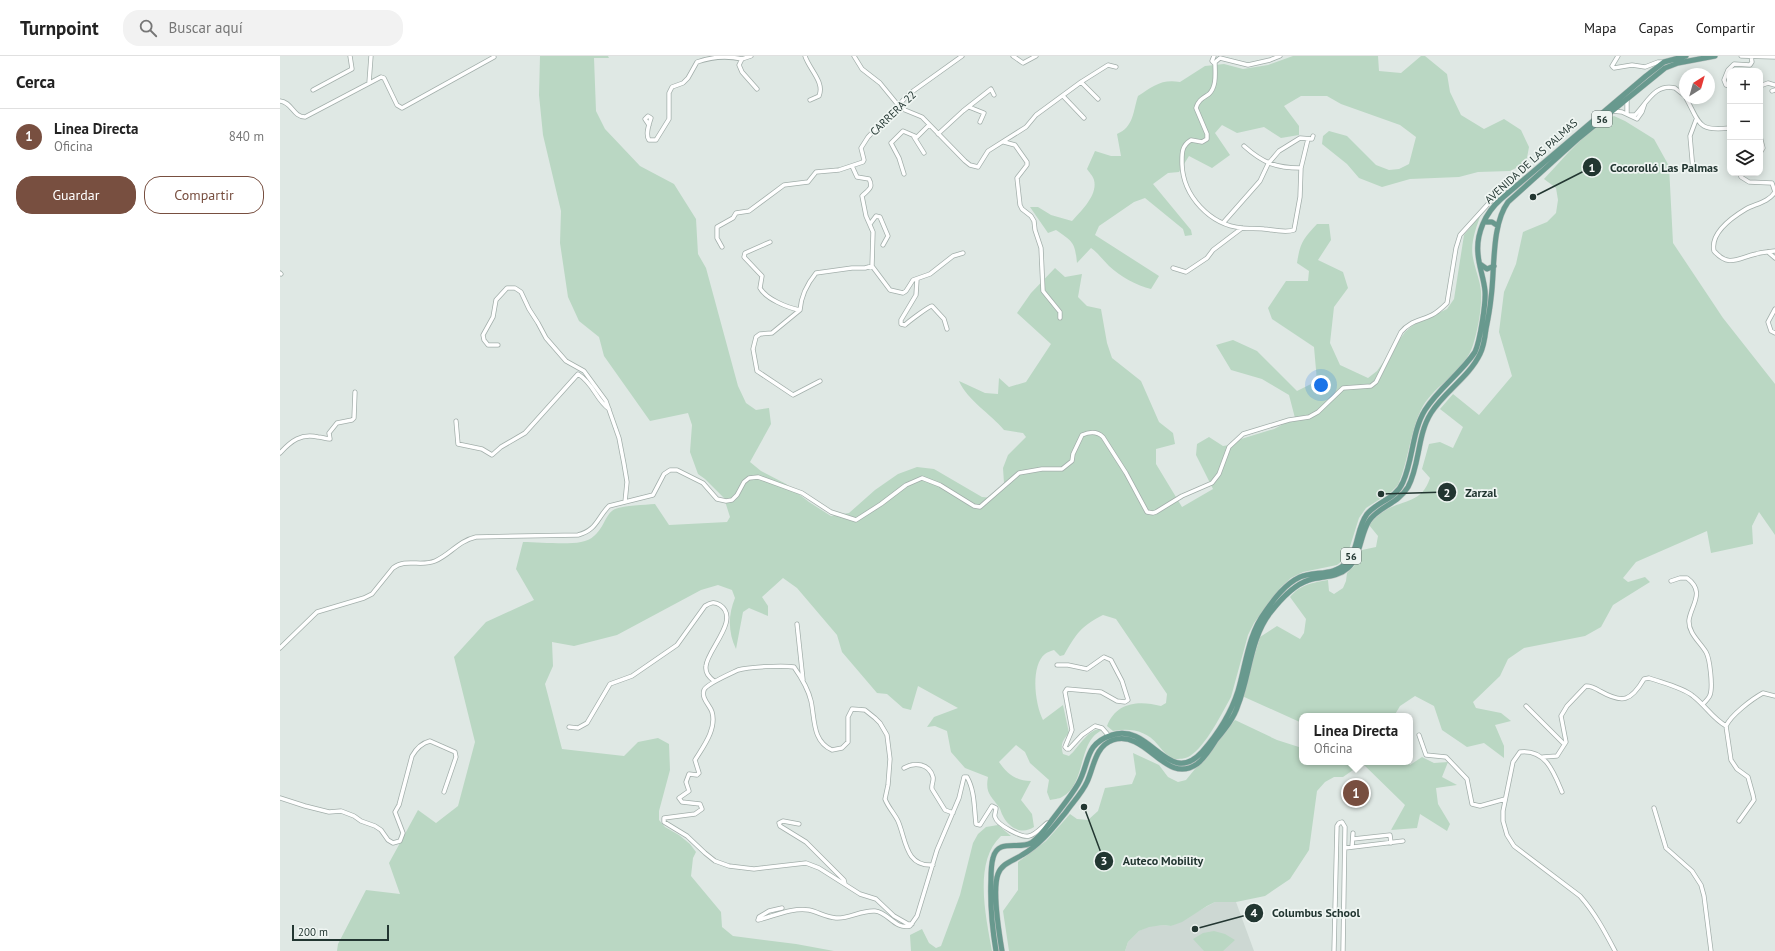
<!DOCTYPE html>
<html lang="es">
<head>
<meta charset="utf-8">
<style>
	:root { --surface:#fff; --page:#f2f2f2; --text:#222; --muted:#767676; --line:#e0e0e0; --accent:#784f40 }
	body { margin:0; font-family:"PT Sans",sans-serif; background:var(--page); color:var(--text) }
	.controls { position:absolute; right:12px; top:12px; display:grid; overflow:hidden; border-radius:8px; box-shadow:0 2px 10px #0003 }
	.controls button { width:36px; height:36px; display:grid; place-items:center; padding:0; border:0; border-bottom:1px solid var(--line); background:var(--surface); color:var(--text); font:20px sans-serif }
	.compass { position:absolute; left:1399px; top:12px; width:36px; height:36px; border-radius:50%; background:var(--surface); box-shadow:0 2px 10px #0003; rotate:37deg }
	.scale { position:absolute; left:12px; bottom:10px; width:97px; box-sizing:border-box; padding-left:4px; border:2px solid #223631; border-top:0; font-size:11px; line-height:14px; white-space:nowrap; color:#223631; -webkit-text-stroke:3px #eff5f2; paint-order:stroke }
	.you { position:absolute; left:1041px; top:329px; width:14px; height:14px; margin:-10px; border:3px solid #fff; border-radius:50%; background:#1a73e8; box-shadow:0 0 0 6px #1a73e833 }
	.badge { display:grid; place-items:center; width:26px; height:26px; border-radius:50%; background:var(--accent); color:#fff; font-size:13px; font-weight:700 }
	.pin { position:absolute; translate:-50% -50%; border:2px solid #fff; box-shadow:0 1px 4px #0006 }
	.popup { position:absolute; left:1019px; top:657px; width:114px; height:52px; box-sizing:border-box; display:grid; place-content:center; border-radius:8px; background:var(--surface); filter:drop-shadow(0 1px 3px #0005); font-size:13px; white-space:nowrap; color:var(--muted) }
	.popup b { font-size:15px; color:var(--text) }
	.popup::after { content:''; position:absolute; left:50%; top:100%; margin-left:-8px; border:8px solid transparent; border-top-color:var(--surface) }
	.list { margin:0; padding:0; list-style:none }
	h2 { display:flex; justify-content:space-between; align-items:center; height:52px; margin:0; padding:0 16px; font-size:17px }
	h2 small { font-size:13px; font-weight:400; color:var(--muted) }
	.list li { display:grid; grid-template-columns:26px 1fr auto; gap:12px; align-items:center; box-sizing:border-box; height:56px; padding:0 16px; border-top:1px solid var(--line) }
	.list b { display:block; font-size:15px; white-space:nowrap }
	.list p { margin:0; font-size:13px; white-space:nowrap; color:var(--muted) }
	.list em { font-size:13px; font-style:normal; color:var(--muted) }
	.actions { display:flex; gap:8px; padding:12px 16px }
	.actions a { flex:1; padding:9px 0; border:1px solid var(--accent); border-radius:16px; text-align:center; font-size:14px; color:var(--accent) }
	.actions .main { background:var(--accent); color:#fff }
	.icon { flex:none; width:22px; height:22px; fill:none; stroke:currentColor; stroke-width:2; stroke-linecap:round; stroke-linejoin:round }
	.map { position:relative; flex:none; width:1495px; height:895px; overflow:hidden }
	header { display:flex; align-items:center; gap:24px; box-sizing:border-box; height:56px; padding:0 20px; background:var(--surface); border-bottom:1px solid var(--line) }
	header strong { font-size:19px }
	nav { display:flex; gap:22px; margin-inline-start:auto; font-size:14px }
	.search { width:280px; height:36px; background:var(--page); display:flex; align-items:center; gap:10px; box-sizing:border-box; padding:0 14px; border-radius:16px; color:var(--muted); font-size:15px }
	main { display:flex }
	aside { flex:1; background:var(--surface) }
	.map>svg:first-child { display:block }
	.built { fill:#cdd8d3 }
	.green { fill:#bad7c3 }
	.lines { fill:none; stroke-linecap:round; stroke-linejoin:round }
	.street-casing { stroke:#a3afab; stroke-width:5 }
	.primary-casing { stroke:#bdc3c1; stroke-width:6 }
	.street { stroke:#fff; stroke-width:3.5 }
	.primary { stroke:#68998e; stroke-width:5 }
	.labels { text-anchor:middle; stroke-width:3.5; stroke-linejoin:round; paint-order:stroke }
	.shield { fill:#eff5f2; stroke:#606f6b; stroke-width:1 }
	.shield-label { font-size:10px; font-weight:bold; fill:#223631 }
	.street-label { font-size:11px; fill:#223631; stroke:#eff5f2 }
	.leader { fill:none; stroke:#223631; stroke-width:1.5 }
	.callout-dot { fill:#223631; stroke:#eff5f2; stroke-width:1.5 }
	.mark-label { font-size:12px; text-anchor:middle; font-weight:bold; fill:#fff }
	.callout-label { font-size:12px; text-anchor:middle; font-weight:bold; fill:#223631; stroke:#eff5f2; stroke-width:3.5; stroke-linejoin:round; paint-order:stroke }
</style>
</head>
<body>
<header>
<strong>Turnpoint</strong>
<div class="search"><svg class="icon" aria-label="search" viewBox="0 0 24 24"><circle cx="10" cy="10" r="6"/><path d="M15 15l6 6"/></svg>Buscar aquí</div>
<nav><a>Mapa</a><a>Capas</a><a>Compartir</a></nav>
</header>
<main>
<aside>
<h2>Cerca<small></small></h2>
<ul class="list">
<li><span class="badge">1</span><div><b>Linea Directa</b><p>Oficina</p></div><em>840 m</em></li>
</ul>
<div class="actions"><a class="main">Guardar</a><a>Compartir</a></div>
</aside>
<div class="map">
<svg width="1495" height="895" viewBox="0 0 1495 895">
	<rect width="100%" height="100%" fill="#dfe8e4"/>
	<!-- built -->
	<path class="built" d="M935 846H956L974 895H845L848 886 859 875 869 870 883 869 891 870Z"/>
	<!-- green -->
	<path class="green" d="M260 0H328L329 2H314L316 55 325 73 360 110 394 128 416 163 418 198 426 212 458 330 466 347 476 354 489 352 491 368 470 406 481 415 506 428 529 446 551 460 569 457 595 434 618 418 637 411 654 413 702 441 713 442 724 427 723 412 728 399 746 381 743 377 724 374C710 357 688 345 679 325L705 337 718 338 719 322 729 331 746 326 771 288 737 257 751 237 775 212 785 221 802 218 798 241 807 250 821 253 827 287 832 302 861 325 879 366 893 377 895 388 876 393V408L902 451 933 433 916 399 917 388 929 381 943 390 950 389 961 383 994 373 1015 362 1009 339 982 323 951 314 936 289 953 284 977 295 1017 335 1037 325 1034 291 992 263 988 252 1006 225H1028L1029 215 1017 207C1020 187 1023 183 1037 168H1049L1051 184 1038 204 1063 216 1068 232 1054 251 1050 287 1060 309 1088 322 1097 315 1125 276 1133 269 1167 253 1174 243 1184 179 1201 158C1196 172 1190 187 1193 202 1195 213 1200 224 1201 235 1202 252 1198 273 1193 289 1185 315 1156 328 1143 350 1130 374 1129 404 1118 429L1111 436 1086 452 1079 462 1067 500 1062 505 1057 509 1023 516 1011 522 1001 531 974 567 968 579 951 641C942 657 926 690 910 700 905 703 899 703 894 703 887 700 883 695 878 689 866 674 850 672 833 675L827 670C836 646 859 644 881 650L886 647 887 638 836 563 823 559C801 570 796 578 784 599L780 600 774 594C771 595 767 596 765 598 750 610 755 649 763 664L783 649 789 677C783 684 780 688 783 698L789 700C798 693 809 670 822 674 819 676 815 678 813 681 799 698 803 730 782 741 779 743 773 743 770 744L767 736 769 724 750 707 745 696 736 689 719 706C727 718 737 725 751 725L741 744 752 758 754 771C742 779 729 772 723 760 721 757 721 754 719 751 711 740 705 737 708 721L685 712 671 696 667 675 655 670 647 671 654 661 678 652 638 630 631 654 623 652 607 638 597 637 562 596 557 579 517 532 503 522 482 541 488 550V560L469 552 463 556 456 593C448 576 448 559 455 542L452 534 438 529 421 534 337 579 294 590 272 586 273 610 265 628 282 693 344 700 358 686 378 682 389 688 390 714 379 755V764L385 771 399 779 410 788 416 796 413 802 411 820 441 856 442 871 453 880 516 888 554 895H57L58 888 86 834 120 838 109 807 138 754 156 767 178 750 195 686 174 601 206 566 254 544 236 513 243 486C259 486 286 489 301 486 324 482 323 458 335 453 345 449 364 449 375 448L389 469 447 466 450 461 444 442 425 423 418 418 410 396 412 369 408 357 370 365 324 300 319 281 299 265 288 241 280 187 281 155 263 79 259 39Z
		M1013 0H1098L1099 15 1121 17 1141 0H1145L1167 18 1170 36 1181 59 1204 73 1224 63 1241 74 1249 91 1246 107 1230 115 1198 116 1179 121 1130 123 1102 131 1079 122 1067 108 1042 88 1043 80 1049 75 1067 80 1096 109 1109 114 1119 113 1129 108 1136 81 1120 69 1061 48 1047 40H1021L1004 50 1019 70V79L1001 82 984 71 957 77 942 69 935 77 950 99 932 112 909 100 899 116 888 117 873 128 911 174 912 179 905 180 903 173 865 142 854 146 819 170 815 179 879 220 871 233C857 230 840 220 829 210 823 204 818 197 811 192L797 207C795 186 793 186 776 174L768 177 750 151H758L771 159 792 165C801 155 818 139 814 124 813 120 809 116 807 113L815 95 831 100H841L837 78C854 71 853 55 858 40 874 30 881 23 900 26L925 10 944 8 963 13 988 9Z
		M1334 60 1345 65 1374 83 1389 110 1393 187 1443 262 1495 328V479L1479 456 1472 470 1473 488 1431 497 1427 475 1356 506 1343 522 1348 526 1365 521 1370 526 1333 549 1321 571 1305 580 1244 592 1228 603 1220 620 1193 646 1196 652 1221 657 1231 665 1215 669 1224 690V702L1204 687 1187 691 1162 674 1154 650 1135 640 1120 650 1114 660H1022V667L962 640 980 581 997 570 1020 583 1024 577 1026 563 1010 541C1021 528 1032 527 1048 524L1049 535 1054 538 1063 532 1066 525 1067 517 1074 510 1082 494 1096 491 1098 480 1089 469C1094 463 1099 458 1106 454 1125 443 1142 447 1150 422L1142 413 1149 388 1160 386 1173 392 1183 371 1160 353 1173 338 1199 359 1232 320 1219 276 1224 236 1236 208 1243 176 1267 166 1276 157 1278 144 1276 132 1264 123C1282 104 1311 69 1334 60Z
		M955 664 997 684 1022 692V706H1077L1076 712 1063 721H1054L1045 726 1037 735 1029 794 1010 823 985 840 956 846H935L927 850 902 866 891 870 883 869 869 871 859 875 848 886 845 895H729L723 855 738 834V806L766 785 790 758 797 763 808 764 818 755 825 732 852 728 856 718 853 697 879 709 888 721 898 726 906 724Z
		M1142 701 1154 707 1168 706 1162 721 1177 729 1156 732 1158 748 1170 768 1167 775 1140 758 1137 772 1111 774 1125 749 1081 706H1128L1130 709Z
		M718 769 731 780H721C693 806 706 861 712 895H631L630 879 642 873 649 887 656 892 661 890 680 839 693 787 698 778 706 771Z
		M934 875 945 878 955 884 943 895H924L913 883 923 877Z"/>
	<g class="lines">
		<defs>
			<path id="street" d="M471 0 462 3 459 9 462 16 477 33
				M525 0C529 13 545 26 539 40L530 44
				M574 0 582 13 600 27 618 49 625 54 642 61 685 105 690 109 698 111 708 95 746 71 756 59 801 26 828 9 836 11
				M733 0 743 7 756 0
				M934 0 932 5 934 7 940 2 968 9 990 4 1000 0
				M1338 0 1332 10 1334 12 1352 9 1365 11 1378 6H1384
				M1461 0 1495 1
				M935 7C935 17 937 30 929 38 923 42 918 44 916 52L927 78V83L922 86 911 84C901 90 902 98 902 108 903 140 930 169 962 172 969 173 977 172 984 173 993 174 1006 177 1014 174L1020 141 1021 112 1028 83
				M801 26 818 43
				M89 27 91 0
				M1450 30 1446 29 1444 24 1448 14 1454 8 1470 9 1472 6 1471 0
				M1480 30 1488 27 1495 29
				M33 34 72 13 70 0
				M1492 35 1495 34
				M783 40 804 62
				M1406 42C1420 67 1417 76 1450 72
				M0 45C12 46 13 61 25 61L101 21 104 22 117 49 122 52 214 1
				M689 51 704 57 700 66
				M1332 55 1342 56 1357 63 1362 56 1365 47
				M1347 58V43
				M1349 59H1355C1367 47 1375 27 1395 32L1405 40
				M369 69 365 63 368 60 371 62C369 69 365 78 369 84H376L389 63V37L392 31 403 27 408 22 417 6C431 1 448 0 462 3
				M658 78 683 55 711 33 714 39
				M1480 80 1483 92 1480 97
				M634 81 644 97
				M724 86 735 89 747 106V109L737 122 740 149 742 153 751 160 754 165 755 174 761 192 763 235 780 256V262
				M964 90C983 107 996 112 1021 112
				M1413 114 1410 80 1416 64
				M1460 117 1461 121 1469 126 1492 127 1495 136C1489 146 1475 148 1466 153 1451 162 1430 177 1434 195 1449 212 1458 202 1476 198 1482 196 1489 196 1495 195
				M624 118 619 102 611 87 623 75 637 81 649 69
				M943 167 980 125 988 108 999 95 1020 82 1032 83 1033 80
				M590 168 596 160 600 161 608 180 603 189
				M490 186 465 197 464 201 482 220 480 232C486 243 508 252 520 254
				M442 191 437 182V171L453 162 456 157 469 155 504 129 528 126 536 116 559 114 583 106 584 104 581 92 588 81 629 38 682 0
				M1488 196 1495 202
				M592 210 610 234 623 237 626 235 633 224 650 218 673 200 683 197
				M893 212 906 216 927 202 933 194 962 172
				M0 217 1 218
				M637 223 636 239 621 264V268L625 269C628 266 649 250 652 250L664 263 667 273
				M1495 253 1488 266 1491 275 1495 277
				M218 289H208L204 284 203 279 213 261 216 244 227 232H235L241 236 249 253 258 267 266 282 286 305 304 315 326 345 339 382 344 408 347 426 345 446
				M540 325 513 339 477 315 473 293 476 281 480 278 492 277 520 254C521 240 527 228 536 217L572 212H585L592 210 593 176 586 160 582 140C588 134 594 132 589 123L577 121 572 110
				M176 365 178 388 202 393 212 399 221 391 245 377 298 318C314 328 316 344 329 353
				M0 397C11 385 21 377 38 381 42 381 46 383 50 383L49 377 57 367 72 364 74 362 75 336
				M1391 525 1400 522H1407C1426 536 1411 549 1409 564 1408 577 1420 586 1426 596 1430 603 1433 631 1430 639 1429 642 1425 646 1423 648
				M517 568 523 624
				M0 592 37 556 84 542 92 538 113 512C126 502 141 511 155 505 170 499 178 485 196 481L298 479C317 474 317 462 329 450L373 439 384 418 390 414H397L423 427 437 443 446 445 452 444 457 439 464 426 469 422 478 421 522 437 551 456 576 464 601 448 626 429 642 422 660 429 694 450 700 451 739 417 762 413H782L792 405 793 398 802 379C809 376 817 375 823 381L846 417 867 456 873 457 876 456 902 440 932 427 939 418 949 391 963 378 1009 364 1029 361 1038 356 1063 332 1091 330 1096 326 1121 276C1130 265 1140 265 1152 259 1158 256 1163 251 1167 247L1176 192 1180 179 1218 137 1228 131H1235
				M777 609H788L807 613 824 601 831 604 842 625 848 644 845 646 837 645 821 636 787 633 785 636 792 674 785 691 787 693H789L802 679 815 670 822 672 829 680
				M1246 650 1284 688
				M1446 670 1451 704 1457 713 1468 721 1473 739 1474 744 1459 765
				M289 671 298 672 307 667 330 628 352 620 397 589 425 550C430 547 434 545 440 549 461 563 427 594 426 610 425 617 429 621 434 625
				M1139 679 1146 699 1166 701 1187 723 1192 748 1200 750 1225 743
				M1263 701 1277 700 1286 686 1281 660 1287 650 1306 630C1312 630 1315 632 1320 635 1343 648 1351 645 1364 623L1369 622C1383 627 1402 631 1413 640 1426 650 1432 662 1446 670 1451 659 1472 643 1483 637L1495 640
				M624 712C634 706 649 707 653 721 654 725 651 729 652 733L665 754 673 757
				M1282 736C1274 717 1266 693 1240 696L1233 706 1223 755V765L1227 779 1234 790 1300 840C1315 857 1325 876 1335 895
				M0 742 25 750 49 756 61 755 74 760 81 765 95 770 101 774 108 784 113 787 120 785 123 777 115 756 119 749 132 700C136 693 142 687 150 685L175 696 176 701 164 736
				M1374 752 1386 792 1412 815 1421 829 1424 840 1431 895
				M519 768 503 765 499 767 500 770 526 786 564 824 565 828
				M1073 783 1110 779 1111 787
				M1072 791 1073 777
				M1065 792 1123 785
				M478 864C494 860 513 851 529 854 538 856 546 861 556 862 569 863 581 854 595 855 608 856 615 874 630 870L637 860 657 794 679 742 684 721H687C695 735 694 752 696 768L700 769 712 750 716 752C716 755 714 759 715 761 717 769 742 782 749 780 755 779 762 771 767 767
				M478 864 479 861 489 855 502 852
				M632 868H628L614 860 596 843 580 838 539 812 526 807 474 813 449 810 435 805 425 797 407 780 384 766V762L415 758 422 753 420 748 402 746 399 742 409 735 406 726 409 718 417 719 419 717 415 704C423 691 437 673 432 656 430 649 421 643 424 634 426 628 452 617 458 614 468 611 503 609 514 611 521 621 528 632 531 645 535 663 532 685 552 694L562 692 568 686V661L572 653 585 654 595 662 600 667 607 679 610 703 608 729 605 743C608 751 614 757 618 765 626 783 625 811 653 809
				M1054 895 1057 770 1059 767 1062 766 1065 771 1063 895"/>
			<path id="primary" d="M1204 166H1212L1218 170
				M1200 208 1207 213 1214 210
				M716 895C712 871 710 848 711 824 711 817 711 809 713 802 718 782 738 794 751 787 759 782 766 772 772 764 781 752 791 740 798 728 810 707 804 688 832 679 871 666 888 733 922 696 937 679 951 657 958 635 966 608 968 579 985 556 994 543 1005 528 1020 521 1035 515 1054 520 1066 507 1079 494 1076 473 1087 458 1098 445 1116 443 1123 426 1133 404 1132 375 1145 354 1159 332 1181 317 1195 296 1200 285 1206 247 1205 235 1204 223 1199 211 1198 198 1196 178 1205 157 1221 143L1366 20 1384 6 1406 0
				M722 895C719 877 712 834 718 818 722 807 733 805 742 799 760 789 773 772 786 756 793 746 802 737 807 726 814 711 815 690 833 684 867 673 885 730 917 708 925 702 931 692 936 684 945 673 954 662 958 649 970 619 970 583 990 557 1000 544 1013 529 1029 524 1042 520 1057 522 1068 512 1081 500 1080 479 1089 465 1098 451 1118 448 1128 431 1140 409 1137 379 1151 357 1164 336 1189 321 1200 298 1204 290 1205 281 1206 273 1208 263 1210 253 1211 242 1215 215 1211 169 1228 146L1299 82 1385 12 1398 7 1435 0"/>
		</defs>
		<!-- street casing -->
		<use href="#street" class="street-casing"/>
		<!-- primary casing -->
		<use href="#primary" class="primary-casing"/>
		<!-- street -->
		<use href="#street" class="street"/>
		<!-- primary -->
		<use href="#primary" class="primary"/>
	</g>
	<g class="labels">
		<!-- shield labels -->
		<g class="shield">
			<rect x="1312" y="55" width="20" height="16" rx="3"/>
			<rect x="1061" y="492" width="20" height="16" rx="3"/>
		</g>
		<g class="shield-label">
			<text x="1322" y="67">56</text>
			<text x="1071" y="504">56</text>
		</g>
		<!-- street labels -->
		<g class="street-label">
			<text transform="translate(613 57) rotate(-44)" y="4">CARRERA 22</text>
			<text transform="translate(1251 105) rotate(-42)" y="4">AVENIDA DE LAS PALMAS</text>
		</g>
	</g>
	<!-- callouts -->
	<path class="leader" d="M1253 141L1312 111M1101 438L1167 436M804 751L824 805M915 873L974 857"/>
	<g class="callout-dot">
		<circle cx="1253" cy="141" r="4"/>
		<circle cx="1101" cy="438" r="4"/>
		<circle cx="804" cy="751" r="4"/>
		<circle cx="915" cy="873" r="4"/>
		<circle cx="1312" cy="111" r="10"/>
		<circle cx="1167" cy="436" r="10"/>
		<circle cx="824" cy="805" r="10"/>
		<circle cx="974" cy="857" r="10"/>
	</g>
	<g class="mark-label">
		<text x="1312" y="116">1</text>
		<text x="1167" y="441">2</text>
		<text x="824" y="809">3</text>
		<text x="974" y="861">4</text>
	</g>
	<g class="callout-label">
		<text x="1384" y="116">Cocorolló Las Palmas</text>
		<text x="1201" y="441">Zarzal</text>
		<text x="883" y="809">Auteco Mobility</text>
		<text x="1036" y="861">Columbus School</text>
	</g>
</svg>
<div class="controls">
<button>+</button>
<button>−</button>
<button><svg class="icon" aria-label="layers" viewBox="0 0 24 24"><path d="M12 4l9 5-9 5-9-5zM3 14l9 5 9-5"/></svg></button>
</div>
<svg class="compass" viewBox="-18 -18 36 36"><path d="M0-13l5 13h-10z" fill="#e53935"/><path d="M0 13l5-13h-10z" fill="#767676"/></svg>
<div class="scale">200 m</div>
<div class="you"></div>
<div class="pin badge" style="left:1076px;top:737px">1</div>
<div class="popup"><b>Linea Directa</b>Oficina</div>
</div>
</main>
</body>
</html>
